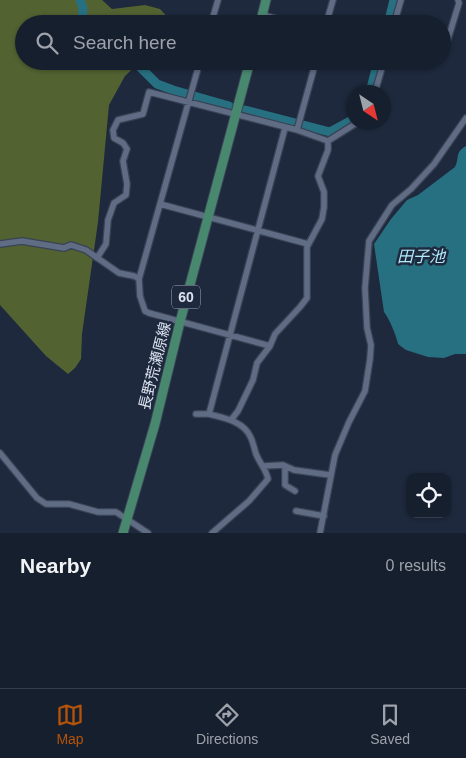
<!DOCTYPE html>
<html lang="en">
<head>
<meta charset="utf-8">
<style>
	:root { --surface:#161f2e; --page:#232c3a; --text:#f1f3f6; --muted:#9ea2aa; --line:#353d4a; --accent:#b45309 }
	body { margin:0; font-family:Arial,"Noto Sans JP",sans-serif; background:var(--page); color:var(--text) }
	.controls { position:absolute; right:15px; bottom:15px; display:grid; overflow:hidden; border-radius:10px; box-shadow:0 1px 4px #0004 }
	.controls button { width:45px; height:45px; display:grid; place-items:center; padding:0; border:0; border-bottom:1px solid var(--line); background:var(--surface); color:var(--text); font:25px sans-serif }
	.compass { position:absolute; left:346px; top:85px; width:45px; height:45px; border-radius:50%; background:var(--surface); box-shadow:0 1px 4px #0004; rotate:145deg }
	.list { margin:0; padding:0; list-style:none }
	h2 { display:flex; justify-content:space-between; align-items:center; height:65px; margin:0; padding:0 20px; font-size:21px }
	h2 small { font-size:16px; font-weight:400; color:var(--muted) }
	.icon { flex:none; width:28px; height:28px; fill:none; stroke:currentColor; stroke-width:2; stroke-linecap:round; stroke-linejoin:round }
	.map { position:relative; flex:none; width:466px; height:533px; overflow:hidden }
	.search { position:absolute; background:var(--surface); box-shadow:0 1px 4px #0004; left:15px; right:15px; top:15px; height:55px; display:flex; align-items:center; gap:12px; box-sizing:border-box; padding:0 18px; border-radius:28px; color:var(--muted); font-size:19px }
	.sheet { height:155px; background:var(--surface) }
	nav { display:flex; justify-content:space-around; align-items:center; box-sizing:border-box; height:70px; border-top:1px solid var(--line); background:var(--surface); font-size:14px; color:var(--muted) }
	nav a { display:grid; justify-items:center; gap:2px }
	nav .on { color:var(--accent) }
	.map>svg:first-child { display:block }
	.forest { fill:#526231 }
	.water { fill:#277081 }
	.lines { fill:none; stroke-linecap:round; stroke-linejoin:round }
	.river { stroke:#277081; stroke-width:9 }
	.street-casing { stroke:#3a4355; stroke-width:8 }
	.primary-casing { stroke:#3a4355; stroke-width:11 }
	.street { stroke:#5f6c84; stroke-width:5.5 }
	.primary { stroke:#48886e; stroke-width:9 }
	.labels { text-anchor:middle; stroke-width:5; stroke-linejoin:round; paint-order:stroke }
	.shield { fill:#1e293d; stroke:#a2aaba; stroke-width:1 }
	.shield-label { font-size:14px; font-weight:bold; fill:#dae1ef }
	.street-label { font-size:15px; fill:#dae1ef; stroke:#1e293d }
	.water-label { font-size:16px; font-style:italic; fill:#b1ebfb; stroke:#1e293d }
</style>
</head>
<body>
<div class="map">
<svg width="466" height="533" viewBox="0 0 466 533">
	<rect width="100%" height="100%" fill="#1e293d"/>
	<!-- forest -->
	<path class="forest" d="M0 0H102L112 9 145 5 160 9 172 22 171 24H24V61H141L125 76 109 105 98 222 82 334 81 359 75 368 68 374 46 356 0 305Z"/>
	<!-- water -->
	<path class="water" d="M466 146V354H455L444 358 428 357 406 350 398 344C396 335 390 320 384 312L374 244 391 219 407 200 418 195 455 167C460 158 454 153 466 146Z"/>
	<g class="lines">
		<!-- river -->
		<path class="river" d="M80 0 83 8 82 24
			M388 24 394 0
			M134 61 157 84 173 90 229 106
			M370 92 378 61
			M245 110 330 132 354 119"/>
		<defs>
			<path id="street" d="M263 15 296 24
				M211 24 218 0
				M326 24 333 0
				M394 24 401 0
				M442 50 448 39 459 3 458 0
				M375 92 384 61
				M297 130 316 61
				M160 204 308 244
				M0 244 22 241 64 248 71 245 86 250 119 273 134 276 139 279 140 296 145 311 149 313 270 346
				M97 258 106 244 108 220 114 203 126 195 127 184 123 161 127 149 123 143 114 138 113 130 118 120 143 114 149 92 297 130 328 141 358 122
				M139 279 200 61
				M196 414H209
				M231 420 238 411 253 380 257 363 270 346 275 334 300 307 307 298V247L322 219 324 207V192L318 176 328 150V141
				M0 453 37 498 46 504H69L98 512H116L148 533
				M263 466 283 465 294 470 330 475
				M285 466V485L295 491
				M296 511 324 516
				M212 533 249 501 268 479C266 469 260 464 256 454 254 448 253 441 250 436 243 421 223 418 209 414L285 128
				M320 533 335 455 349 422 365 391 370 359 371 345 367 328 365 288 369 241 392 205 411 189 434 164 466 118"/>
			<path id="primary" d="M260 24 266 0
				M123 533 155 424 180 322 250 61"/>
		</defs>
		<!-- street casing -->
		<use href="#street" class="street-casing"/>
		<!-- primary casing -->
		<use href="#primary" class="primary-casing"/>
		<!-- street -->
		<use href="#street" class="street"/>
		<!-- primary -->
		<use href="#primary" class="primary"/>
	</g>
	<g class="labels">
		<!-- shield labels -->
		<rect class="shield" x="172" y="285.5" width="28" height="23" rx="4"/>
		<g class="shield-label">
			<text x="186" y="302">60</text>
		</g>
		<!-- street labels -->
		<g class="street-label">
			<text transform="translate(155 366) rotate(-76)" y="5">長野荒瀬原線</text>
		</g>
		<!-- water labels -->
		<g class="water-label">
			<text x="421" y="262">田子池</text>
		</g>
	</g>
</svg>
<div class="controls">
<button><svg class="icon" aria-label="locate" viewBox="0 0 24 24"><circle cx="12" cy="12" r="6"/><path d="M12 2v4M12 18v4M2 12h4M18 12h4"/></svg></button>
</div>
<svg class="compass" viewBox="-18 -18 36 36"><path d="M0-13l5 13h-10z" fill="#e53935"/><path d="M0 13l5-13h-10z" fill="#9ea2aa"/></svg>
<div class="search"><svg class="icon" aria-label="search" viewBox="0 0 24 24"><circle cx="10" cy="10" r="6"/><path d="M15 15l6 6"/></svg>Search here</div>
</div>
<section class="sheet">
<h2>Nearby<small>0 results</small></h2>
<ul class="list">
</ul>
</section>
<nav>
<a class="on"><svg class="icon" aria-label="map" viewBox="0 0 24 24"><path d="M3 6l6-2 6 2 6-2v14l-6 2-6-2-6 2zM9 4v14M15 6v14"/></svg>Map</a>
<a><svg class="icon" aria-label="directions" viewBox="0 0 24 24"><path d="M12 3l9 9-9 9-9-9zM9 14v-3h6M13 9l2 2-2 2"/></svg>Directions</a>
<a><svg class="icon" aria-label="saved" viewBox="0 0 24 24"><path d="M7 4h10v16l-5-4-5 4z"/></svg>Saved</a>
</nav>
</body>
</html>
